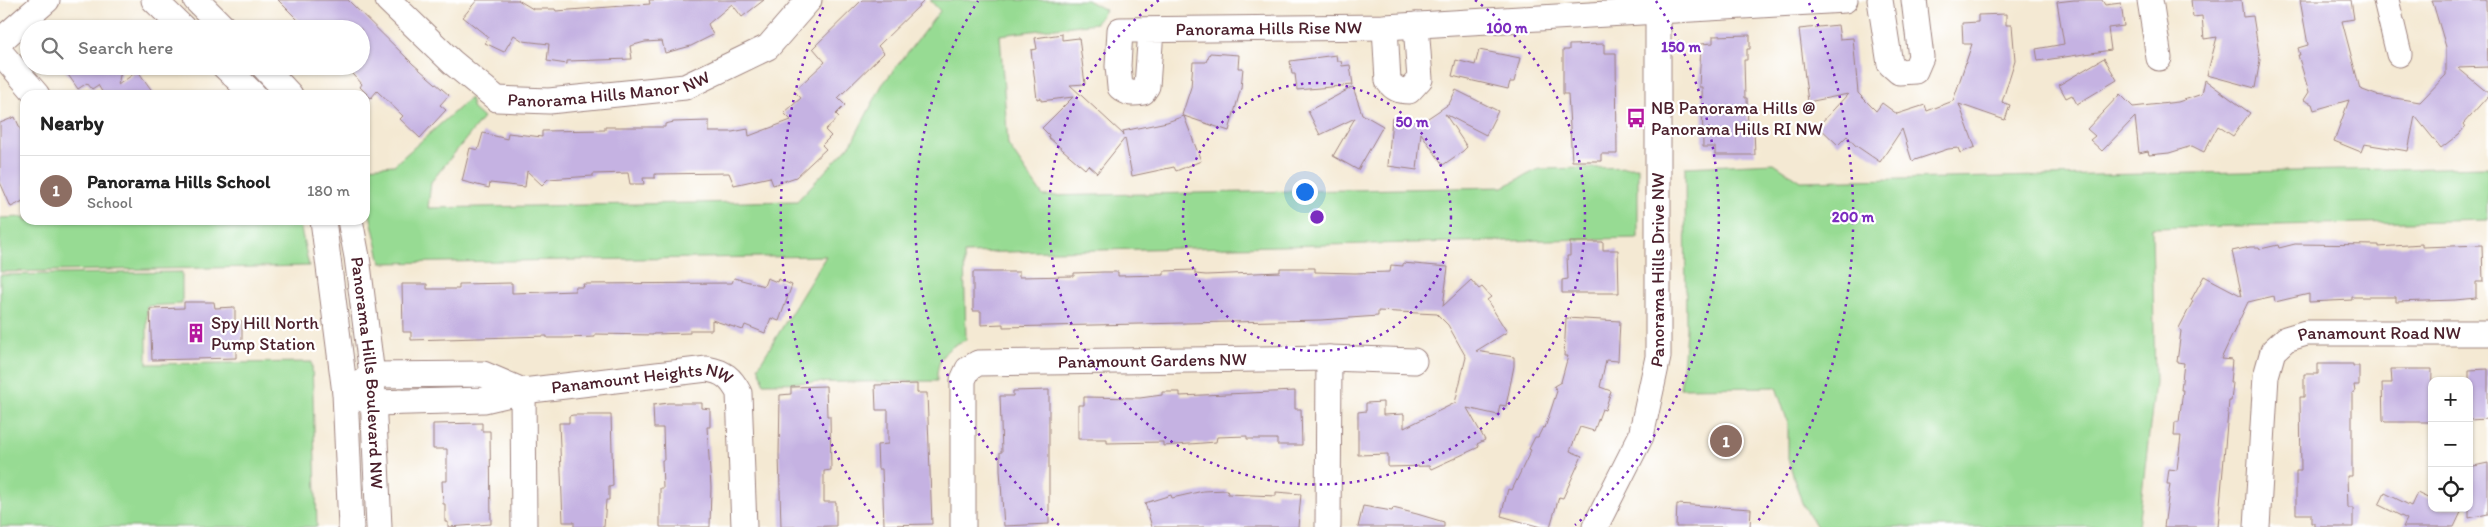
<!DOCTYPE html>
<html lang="en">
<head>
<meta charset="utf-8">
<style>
	:root { --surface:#fff; --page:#f6f6f6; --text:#222; --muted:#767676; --line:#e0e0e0; --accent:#0f766e }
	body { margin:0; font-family:Itim,sans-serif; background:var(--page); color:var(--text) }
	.controls { position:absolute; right:15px; bottom:15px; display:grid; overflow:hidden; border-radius:10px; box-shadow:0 1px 4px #0004 }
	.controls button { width:45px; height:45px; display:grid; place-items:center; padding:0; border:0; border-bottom:1px solid var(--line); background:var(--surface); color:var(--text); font:25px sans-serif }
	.you { position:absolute; left:1304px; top:191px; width:18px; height:18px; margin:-12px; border:4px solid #fff; border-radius:50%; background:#1a73e8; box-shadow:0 0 0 8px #1a73e833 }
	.badge { display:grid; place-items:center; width:32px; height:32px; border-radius:50%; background:var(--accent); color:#fff; font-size:16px; font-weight:700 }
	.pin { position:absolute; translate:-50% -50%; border:2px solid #fff; box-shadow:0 1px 5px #0006 }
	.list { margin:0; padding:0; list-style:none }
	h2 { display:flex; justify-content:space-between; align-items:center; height:65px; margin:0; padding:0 20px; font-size:21px }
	h2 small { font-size:16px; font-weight:400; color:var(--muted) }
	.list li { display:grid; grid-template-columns:32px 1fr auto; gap:15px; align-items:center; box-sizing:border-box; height:70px; padding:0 20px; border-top:1px solid var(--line) }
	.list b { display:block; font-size:19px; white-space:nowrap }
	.list p { margin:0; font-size:16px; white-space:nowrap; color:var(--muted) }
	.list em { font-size:16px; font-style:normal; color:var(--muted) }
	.icon { flex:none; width:28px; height:28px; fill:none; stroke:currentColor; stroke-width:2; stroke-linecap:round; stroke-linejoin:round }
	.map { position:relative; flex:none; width:2488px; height:527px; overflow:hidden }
	.search { position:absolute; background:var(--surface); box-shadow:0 1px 4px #0004; left:20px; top:20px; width:350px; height:55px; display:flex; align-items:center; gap:12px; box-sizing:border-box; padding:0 18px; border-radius:28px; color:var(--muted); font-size:19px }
	.panel { position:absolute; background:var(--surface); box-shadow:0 1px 4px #0004; left:20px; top:90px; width:350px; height:135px; border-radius:15px }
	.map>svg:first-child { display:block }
	.green { fill:#97db93; stroke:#707d5f }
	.building { fill:#c5b2e2 }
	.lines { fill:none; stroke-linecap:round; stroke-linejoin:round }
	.minor-casing { stroke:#9f847f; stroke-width:27 }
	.minor { stroke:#fff; stroke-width:25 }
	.ring { fill:none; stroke:#7b2cbf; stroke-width:2.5; stroke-dasharray:2.5 5 }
	.labels { text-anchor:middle; stroke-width:4.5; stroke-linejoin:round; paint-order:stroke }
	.street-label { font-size:18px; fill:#4a1f2b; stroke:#fff }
	.poi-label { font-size:18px; fill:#4a1f2b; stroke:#fff; text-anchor:start }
	.centre { fill:#7b2cbf; stroke:#fff; stroke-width:2.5 }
	.ring-label { font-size:15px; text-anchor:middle; font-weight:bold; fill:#7b2cbf; stroke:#fff; stroke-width:4.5; stroke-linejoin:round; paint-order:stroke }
</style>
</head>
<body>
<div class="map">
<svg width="2488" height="527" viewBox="0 0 2488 527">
	<rect width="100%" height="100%" fill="#fff"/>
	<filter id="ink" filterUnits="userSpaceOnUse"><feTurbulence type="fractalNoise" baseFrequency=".02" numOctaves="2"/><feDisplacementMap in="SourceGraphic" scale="10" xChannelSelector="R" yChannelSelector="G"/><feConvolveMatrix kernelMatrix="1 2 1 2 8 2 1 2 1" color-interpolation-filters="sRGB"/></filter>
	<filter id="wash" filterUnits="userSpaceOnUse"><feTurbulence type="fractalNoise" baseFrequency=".0096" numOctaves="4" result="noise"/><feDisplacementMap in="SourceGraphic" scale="20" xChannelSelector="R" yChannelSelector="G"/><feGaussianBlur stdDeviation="1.12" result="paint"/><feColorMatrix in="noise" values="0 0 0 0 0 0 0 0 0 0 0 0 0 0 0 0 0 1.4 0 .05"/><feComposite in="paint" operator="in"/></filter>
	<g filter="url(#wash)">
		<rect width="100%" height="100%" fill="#f4e9d3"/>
		<!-- green -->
		<path class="green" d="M930 0H1087L1105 10 1096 23 1000 35 1008 145 1043 196 1503 187 1539 169 1638 167V238L964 253 966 340C946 347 936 359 937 381L763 383 762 376 758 367 826 256 381 263 365 192V167L394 165 470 98 473 109 483 118 431 182 428 208 797 201 851 144 882 85 940 11Z
			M1774 163 1801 181 2488 167V220L2152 228 2155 383 2138 527H1817L1802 503 1788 459V423L1776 387 1680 388 1683 370 1686 329 1685 167Z
			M25 217V220H299L309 266 0 272V218Z
			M182 272V304L147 306V364L312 362 317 527H0V275Z"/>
		<g id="blocks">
			<!-- building -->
			<path class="building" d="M278 0H348L413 64 449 95 440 105 446 110 420 138 400 119 403 116 377 91 371 98 360 87 362 84 346 66H361V29H307Z
				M477 0H518L533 9H555L556 11 650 4 649 0H764L742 17 732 4 708 24 713 35 691 46 665 53 662 41 645 42 630 46 632 59 567 61V64L547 61 549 44 523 41 514 35 504 52 485 43 488 37 463 17Z
				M862 0H925L878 46 884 53 838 98 845 105 836 114 839 117 825 130 831 136 822 145 826 149 796 177 773 185 770 177 734 185 729 173 655 174V178H643L644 184H630L628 173 593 174V176L548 179 542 185 527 171 525 187 490 183 489 188 462 181 470 148 478 150 483 133 507 139 508 133 542 137V131L605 130V127H665V124L674 122 709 121V132H732L748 129 749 136 791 120 784 113 801 98 794 91 825 62 813 48Z
				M2074 0H2102L2105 5 2121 3 2124 26 2108 28 2111 50 2038 61 2036 49 2064 44 2057 2Z
				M2191 0H2241L2243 17 2253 16 2260 60 2255 88 2207 75 2217 37 2204 39 2202 16 2193 17Z
				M2300 0H2351L2354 19 2342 21 2360 89 2376 95 2420 102 2446 75V47L2432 0H2486L2488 67 2458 68 2488 93V96L2463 124 2465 127 2459 134 2441 148 2415 116 2408 151 2364 144 2361 152 2334 141 2349 100 2314 110 2312 104 2304 100 2309 92 2298 55H2300L2298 48 2308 45Z
				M2006 14V25H2012L2015 60 2002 102 2010 105 2005 120 1959 104 1975 147 1960 153 1958 148 1948 149 1912 161 1902 129 1880 162 1855 145 1847 136 1838 145 1818 126 1848 94 1808 102 1799 29 1838 25 1840 39 1853 38 1858 93 1876 111 1882 103 1897 114 1925 105 1927 111 1953 101 1972 44H1963L1962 23 1978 22V15Z
				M1062 34V40L1079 38 1085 84 1070 85 1124 135 1123 131 1167 122 1184 116 1182 115 1191 87 1193 62H1206L1210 53 1239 55 1238 68H1243L1241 88 1229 131 1184 116 1201 161 1176 171 1174 167 1132 176 1125 138 1097 173 1088 165 1085 169 1048 137 1049 135 1042 128 1073 97 1041 101V98L1037 99 1031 50 1037 49 1035 38Z
				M1750 35V49H1747V60H1744L1745 98H1747L1748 127H1754L1755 155H1715V147H1703L1702 87H1699L1701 44 1713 43V36Z
				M1604 44V53H1616L1617 154H1601V161H1572L1568 94H1563V50H1569V45Z
				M1479 50 1520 58 1514 82H1510L1508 89 1452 76 1456 60 1475 65Z
				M1336 55 1337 61H1341L1342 66 1350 65 1353 85 1297 90 1295 74H1292L1290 61Z
				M2104 58 2117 80 2077 104 2072 95 2066 98 2059 85Z
				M62 66H122L118 85 138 71 155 95H104L98 85 92 89 87 83 78 89Z
				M2205 80 2250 113 2233 136 2218 126 2204 152 2192 146 2169 153 2149 155 2148 151 2139 153 2135 117 2102 151 2090 140 2095 136 2087 129 2120 94 2133 107 2178 102 2202 94Z
				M1353 87 1362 114 1383 126 1358 170 1333 156 1355 118 1320 135 1308 111Z
				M1456 90 1498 111 1486 135 1445 114 1467 147 1463 151 1443 165 1421 133 1417 170 1388 166 1392 118 1422 122 1449 104Z
				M15 117 25 139V200L11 207 0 182V123Z
				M1570 242H1603V250H1618L1619 293H1562V280L1568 279 1567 256H1570Z
				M2295 244 2379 245V247L2422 244V247L2482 245 2483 282H2476V298L2455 300 2396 302V297H2352V300L2309 302V294L2275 302 2274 296 2248 302 2221 359 2232 360 2230 383H2233L2231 401H2229L2218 527H2164L2170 484H2167L2169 469 2177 470 2181 436H2174L2175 422H2179L2183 390H2181L2184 363 2177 362 2181 331 2179 328 2193 301 2191 300 2204 276 2242 296 2232 251 2250 247H2259L2260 249 2278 245 2279 248Z
				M1403 263 1448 267 1443 306 1471 280 1479 289 1482 287 1491 297 1487 300 1507 332 1476 351 1514 357V366L1506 406 1500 405 1498 415 1467 408 1485 440 1477 444 1479 447 1431 469 1429 466 1388 467V454L1358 455V412L1366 411V403L1383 402V415L1404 414V428L1455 403 1466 357 1448 325 1437 314 1378 311V316L1321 320 1003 327V324L981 325V311H973V272H1019V277L1074 276V273L1104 272H1118V276L1164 275V271L1195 270V274L1206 275 1280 272V268H1315V272L1355 273 1390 272 1391 265 1403 266Z
				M734 278 764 286 767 278 777 282 778 279 792 285 779 321 771 318 765 333 745 325 743 330 712 320V330H690V333L653 334V335L595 334V337L565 338H547V336L411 340V332H403L402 284H427V289H459V284L512 283V293L546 292 575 291V287H584L583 284 732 283Z
				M184 302H214L215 308 235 307V321H242V345H236V358L152 360 150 309 184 308Z
				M1566 318 1620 321 1618 361 1606 360 1600 387 1611 391 1605 410 1602 409 1594 431 1580 427 1570 451 1582 456 1563 498 1559 497 1550 527H1541L1501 516 1508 489 1512 490 1531 450 1529 449 1535 437H1538L1543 427 1545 428 1557 391 1554 386 1561 382 1568 356H1564Z
				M2318 364H2353V366H2359V385H2354L2355 392 2352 393V476H2347L2348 508H2353V527H2314V523H2311V514H2296V471H2301L2300 397H2304V374H2318Z
				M2391 369H2432L2431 422H2385L2383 420 2382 383H2392Z
				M2488 369V419L2469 420V370Z
				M917 384V393H927L932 524 884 525 882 469H878L877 445 888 444V410H876L875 385Z
				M826 386 827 416H830L831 470 824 471V502H836V526L781 527 779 455 780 395 791 394V387Z
				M1049 390V524L1004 526 1000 470V452H1002L1000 396H1013V391Z
				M1295 391V409H1301L1302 445H1277V439H1247V436L1217 437 1216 442 1163 446V442L1107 443V439H1078V405H1084V397L1140 398 1162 395V392H1180V396Z
				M668 403H702V408L710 409V427H707L711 487 710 527H660V488H663L662 460H664L663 428H654L653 405Z
				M573 415H611L613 486 609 487V500H606L604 527H574V522H563L559 423H569V416Z
				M482 423V431H490L491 524 448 527V522H445V504H443L442 481H447V449H433V424Z
				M2488 463V514L2469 518V467Z
				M1227 490 1228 494 1276 496V492L1301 494 1298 527H1152L1145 503 1171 495 1172 498 1203 491Z
				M2385 493 2411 506 2417 493 2432 500V508H2463L2454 527H2403L2407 519 2379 505Z
				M1677 504 1751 509 1750 527H1676Z
				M1363 506 1392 511 1393 508 1417 514 1444 522V527H1358Z"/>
		</g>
	</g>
	<g filter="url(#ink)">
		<use href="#blocks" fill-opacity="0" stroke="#9f847f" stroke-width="1"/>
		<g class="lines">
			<defs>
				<g id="minor">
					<path d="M154 0 184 29"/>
					<path d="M196 0 225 29"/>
					<path id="s1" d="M388 0 452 62 497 99 549 101 685 87 768 47 809 0"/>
					<path d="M1880 0 1890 64 1899 72 1915 71 1921 57 1914 0"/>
					<path d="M2150 0 2159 58"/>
					<path d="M2386 0 2399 54"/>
					<path d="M1385 27 1388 81C1394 89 1399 91 1409 91L1420 79 1416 25"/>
					<path id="s2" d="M1151 30 1147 86 1143 92C1133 94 1128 94 1120 87L1118 66 1120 30 1385 27 1845 0"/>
					<path d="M0 41 47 0"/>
					<path d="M0 52 37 95"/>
					<path d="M224 66 254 95"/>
					<path d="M263 66 290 95"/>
					<path d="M323 220 345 393 351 527"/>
					<path id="s3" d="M350 220 357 257 372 375 379 527"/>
					<path d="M1329 358 1414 361"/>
					<path d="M359 384 372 375 483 374 523 391"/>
					<path d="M523 391 524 527"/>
					<path id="s4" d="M345 393 374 403 484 400 523 391 707 369C724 372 731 378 739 393L744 527"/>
					<path id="s5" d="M963 527V380L968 369 978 363 1329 358 1328 527"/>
					<path id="s6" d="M1595 527 1641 436 1658 357V0"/>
					<path id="s7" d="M2257 527 2266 376 2273 351 2286 339 2306 333H2488"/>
				</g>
			</defs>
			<!-- minor casing -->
			<use href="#minor" class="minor-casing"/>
			<!-- minor -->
			<use href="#minor" class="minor"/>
		</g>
	</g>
	<!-- distance rings -->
	<g class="ring">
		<circle cx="1317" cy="217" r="134"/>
		<path d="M1475 0A268 268 0 1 1 1159 0"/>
		<path d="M1059 525A402 402 0 0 1 978 1M1656 1A402 402 0 0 1 1575 525"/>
		<path d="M878 524A536 536 0 0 1 825 3M1809 3A536 536 0 0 1 1756 524"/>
	</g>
	<!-- icons -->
	<defs>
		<symbol id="bus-bare" viewBox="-9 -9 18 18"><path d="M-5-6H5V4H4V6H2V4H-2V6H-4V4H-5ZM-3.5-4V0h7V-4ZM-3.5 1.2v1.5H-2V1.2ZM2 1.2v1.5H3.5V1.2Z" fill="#b5179e" stroke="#fff" stroke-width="2.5" paint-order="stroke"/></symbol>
		<symbol id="building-bare" viewBox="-9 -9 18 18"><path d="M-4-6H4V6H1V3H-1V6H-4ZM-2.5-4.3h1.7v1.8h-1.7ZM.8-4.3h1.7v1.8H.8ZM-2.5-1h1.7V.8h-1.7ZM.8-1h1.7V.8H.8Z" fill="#b5179e" stroke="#fff" stroke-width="2.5" paint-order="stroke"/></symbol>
	</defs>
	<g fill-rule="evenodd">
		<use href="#bus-bare" x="1622" y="104" width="28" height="28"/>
		<use href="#building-bare" x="182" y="319" width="28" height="28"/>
	</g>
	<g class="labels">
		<!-- street labels -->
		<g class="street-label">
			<text dy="6" stroke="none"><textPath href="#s2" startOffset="294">Panorama Hills Rise NW</textPath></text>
			<text dy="6" stroke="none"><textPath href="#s1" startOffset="260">Panorama Hills Manor NW</textPath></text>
			<text dy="6" stroke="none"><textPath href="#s6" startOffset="270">Panorama Hills Drive NW</textPath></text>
			<text dy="6" stroke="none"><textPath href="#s7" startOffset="289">Panamount Road NW</textPath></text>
			<text dy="6" stroke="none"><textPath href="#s5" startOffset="345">Panamount Gardens NW</textPath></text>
			<text dy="6" stroke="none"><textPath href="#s3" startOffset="154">Panorama Hills Boulevard NW</textPath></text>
			<text dy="6" stroke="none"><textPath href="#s4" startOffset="301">Panamount Heights NW</textPath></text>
		</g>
		<!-- poi labels -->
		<g class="poi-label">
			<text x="1651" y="114">NB Panorama Hills @<tspan x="1651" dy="21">Panorama Hills RI NW</tspan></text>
			<text x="211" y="329">Spy Hill North<tspan x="211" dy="21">Pump Station</tspan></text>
		</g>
	</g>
	<circle cx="1317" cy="217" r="8" class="centre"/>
	<g class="ring-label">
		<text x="1507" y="33">100 m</text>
		<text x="1681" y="52">150 m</text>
		<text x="1412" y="127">50 m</text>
		<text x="1853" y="222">200 m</text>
	</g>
</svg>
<div class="controls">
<button>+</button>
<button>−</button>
<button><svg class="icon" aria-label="locate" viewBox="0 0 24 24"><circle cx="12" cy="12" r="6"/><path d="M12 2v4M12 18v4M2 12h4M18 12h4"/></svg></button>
</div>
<div class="you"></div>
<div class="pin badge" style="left:1726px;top:441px;background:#8d6e63">1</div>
<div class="search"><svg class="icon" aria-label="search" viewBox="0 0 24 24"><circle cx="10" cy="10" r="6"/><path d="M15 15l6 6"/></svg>Search here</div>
<section class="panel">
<h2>Nearby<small></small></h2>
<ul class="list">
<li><span class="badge" style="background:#8d6e63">1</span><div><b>Panorama Hills School</b><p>School</p></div><em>180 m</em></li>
</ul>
</section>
</div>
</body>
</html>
